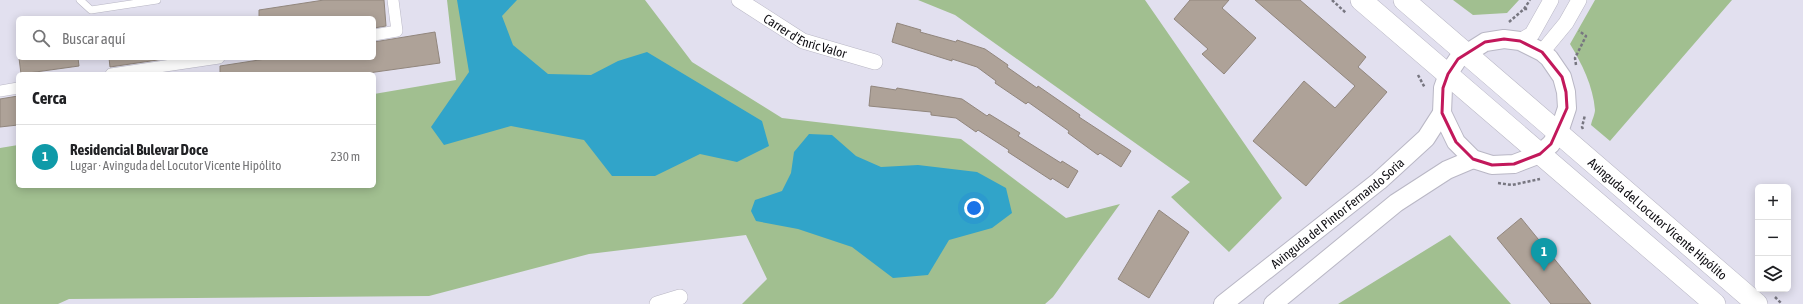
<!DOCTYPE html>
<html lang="es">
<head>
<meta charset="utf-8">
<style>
	:root { --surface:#fff; --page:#f2f2f2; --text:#202124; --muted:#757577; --line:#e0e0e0; --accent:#ea580c }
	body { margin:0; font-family:"Asap Condensed",sans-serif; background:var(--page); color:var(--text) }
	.controls { position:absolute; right:12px; bottom:12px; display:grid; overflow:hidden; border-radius:6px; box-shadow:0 2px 10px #0003 }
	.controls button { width:36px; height:36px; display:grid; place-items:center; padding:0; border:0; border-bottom:1px solid var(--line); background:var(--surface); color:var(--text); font:20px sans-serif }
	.you { position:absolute; left:974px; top:208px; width:14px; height:14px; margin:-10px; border:3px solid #fff; border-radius:50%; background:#1a73e8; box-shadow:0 0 0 6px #1a73e833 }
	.badge { display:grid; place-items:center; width:26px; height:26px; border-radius:50%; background:var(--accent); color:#fff; font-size:13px; font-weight:700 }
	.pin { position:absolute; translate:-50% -33px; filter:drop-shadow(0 1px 2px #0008) }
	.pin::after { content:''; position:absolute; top:21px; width:14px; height:12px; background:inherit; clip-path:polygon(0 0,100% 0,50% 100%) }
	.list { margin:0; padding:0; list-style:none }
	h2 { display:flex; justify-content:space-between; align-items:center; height:52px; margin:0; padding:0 16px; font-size:17px }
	h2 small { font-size:13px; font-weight:400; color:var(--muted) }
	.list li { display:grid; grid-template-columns:26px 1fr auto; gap:12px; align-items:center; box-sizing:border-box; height:64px; padding:0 16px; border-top:1px solid var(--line) }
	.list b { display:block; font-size:15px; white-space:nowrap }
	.list p { margin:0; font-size:13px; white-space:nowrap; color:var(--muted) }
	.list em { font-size:13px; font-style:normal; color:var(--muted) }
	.icon { flex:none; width:22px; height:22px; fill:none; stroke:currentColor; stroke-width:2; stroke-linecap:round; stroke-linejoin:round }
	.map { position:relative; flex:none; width:1803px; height:304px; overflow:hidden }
	.search { position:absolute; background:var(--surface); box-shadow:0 2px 10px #0003; left:16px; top:16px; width:360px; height:44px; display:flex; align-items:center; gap:10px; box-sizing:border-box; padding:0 14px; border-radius:6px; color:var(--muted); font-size:15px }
	.panel { position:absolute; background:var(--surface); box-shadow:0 2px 10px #0003; left:16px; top:72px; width:360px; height:116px; border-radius:6px }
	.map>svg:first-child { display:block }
	.green { fill:#a1bf90 }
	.water { fill:#31a4c9 }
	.building { fill:#aea298; stroke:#91867d }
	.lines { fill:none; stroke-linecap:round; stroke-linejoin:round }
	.service-casing { stroke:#b9b7c5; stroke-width:8 }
	.pedestrian-casing { stroke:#b9b7c5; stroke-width:12 }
	.minor-casing { stroke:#b9b7c5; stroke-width:16 }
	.tertiary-casing { stroke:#b9b7c5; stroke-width:20 }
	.secondary-casing { stroke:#b9b7c5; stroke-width:22 }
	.path { stroke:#777680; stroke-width:2.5; stroke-dasharray:3 2; stroke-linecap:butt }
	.service { stroke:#fff; stroke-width:7 }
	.pedestrian { stroke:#fff; stroke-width:11 }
	.minor { stroke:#fff; stroke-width:15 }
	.tertiary { stroke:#fff; stroke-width:18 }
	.secondary { stroke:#fff; stroke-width:21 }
	.marked { fill:none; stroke:#c2185b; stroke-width:3; stroke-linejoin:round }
	.labels { text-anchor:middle; stroke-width:3.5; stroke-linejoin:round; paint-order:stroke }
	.street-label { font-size:13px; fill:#0e0d12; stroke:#e2e0ef }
</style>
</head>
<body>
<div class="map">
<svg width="1803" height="304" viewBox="0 0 1803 304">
	<rect width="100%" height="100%" fill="#e2e0ef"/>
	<!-- green -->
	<path class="green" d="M447 0H645L692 62 782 118 961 139 1066 218 1120 204 1053 297 1045 304H742L767 279 746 235 589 254 429 296 69 299 58 304H0V148L18 145V186H374V94L456 80Z
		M918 0H1145L1282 198 1229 252 1171 197 1190 182 955 15Z
		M1453 0H1519L1507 13 1473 15Z
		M1595 0H1732L1610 141 1591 125C1592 120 1595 114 1595 110 1593 86 1582 64 1570 44Z
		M1450 235 1511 304H1338Z"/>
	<!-- water -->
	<path class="water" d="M457 0H517L502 16 513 45 548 74 591 75 618 61 647 52 762 121 769 146 737 162 700 154 655 176H612L584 140 511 126 444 145 431 127 469 72Z
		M809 134 832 135 856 156 881 167 918 165 977 172 1006 188 1012 213 992 228 949 240 928 275 893 278 852 247 798 229 756 221 751 211 755 200 782 191 791 173 794 152Z"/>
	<!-- building -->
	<path class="building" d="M324 0H384L386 26 374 28V18H259V10Z
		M1190 0H1229L1222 8 1256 38 1224 74 1202 54 1208 49 1174 19Z
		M1255 0H1300L1366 57 1358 67 1387 92 1306 186 1253 141 1304 81 1335 108 1355 86Z
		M897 23 921 30 920 32 956 42 957 40 985 49 1008 65 1007 67 1037 88 1038 86 1080 115 1079 117 1131 151 1121 167 1100 153 1098 155 1068 133 1069 131 1028 102 1026 104 995 83 996 81 977 67 952 59V61L892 42Z
		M435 32 440 63 361 74H220V66L272 58H374V42Z
		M19 58H78L79 66 21 74Z
		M109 58H171L110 67Z
		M871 86 896 90 897 88 962 99 987 116 989 114 1020 133 1018 136 1061 163 1062 161 1078 171 1068 188 1052 178 1051 180 1008 152 1009 150 978 130 976 132 956 118 931 115V112L869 106Z
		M18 96V125L0 127V99Z
		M1159 210 1189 232 1149 298 1118 279Z
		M1521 218 1591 304H1551L1497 238Z"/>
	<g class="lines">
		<defs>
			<path id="service" d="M80 0 91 10 157 0"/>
			<path id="pedestrian" d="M374 35 397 31 393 0
				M111 74 219 58
				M0 91 18 88"/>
			<g id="minor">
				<path id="s1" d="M739 0 803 41 875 62"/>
				<path d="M1520 41 1532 34 1551 0"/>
				<path d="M1542 52 1566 23 1579 0"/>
				<path d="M657 304 680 297"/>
			</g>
			<g id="tertiary">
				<path d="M1504 39 1520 41 1542 52 1549 58 1562 77 1566 92 1567 108 1559 132 1551 144 1540 154 1514 164 1492 165 1473 159 1456 142 1442 113 1443 88 1448 74 1458 59 1485 42Z"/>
				<path id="s2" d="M1223 304 1379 181 1426 138 1442 113"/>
				<path d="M1273 304 1396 203 1447 170 1473 159"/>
			</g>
			<g id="secondary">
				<path d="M1361 0 1715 304"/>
				<path id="s3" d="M1404 0 1757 304"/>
			</g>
		</defs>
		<!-- service casing -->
		<use href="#service" class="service-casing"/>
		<!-- pedestrian casing -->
		<use href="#pedestrian" class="pedestrian-casing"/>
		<!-- minor casing -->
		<use href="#minor" class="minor-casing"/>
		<!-- tertiary casing -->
		<use href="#tertiary" class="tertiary-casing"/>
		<!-- secondary casing -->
		<use href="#secondary" class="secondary-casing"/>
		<!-- path -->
		<path class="path" d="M1332 0 1346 13
			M1524 9 1530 0
			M1509 22 1524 9H1529
			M1576 65 1575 58 1586 36 1579 31
			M1418 75 1425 88
			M1583 129 1582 127 1585 115
			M1498 183 1512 185 1540 179
			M1775 297 1782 304"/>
		<!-- service -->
		<use href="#service" class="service"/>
		<!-- pedestrian -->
		<use href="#pedestrian" class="pedestrian"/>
		<!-- minor -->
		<use href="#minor" class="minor"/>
		<!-- tertiary -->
		<use href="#tertiary" class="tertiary"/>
		<!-- secondary -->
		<use href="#secondary" class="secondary"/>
	</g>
	<!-- marked area -->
	<path class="marked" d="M1504 39 1520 41 1542 52 1562 77 1566 92 1567 108 1551 144 1540 154 1514 164 1492 165 1473 159 1456 142 1442 113 1443 88 1448 74 1458 59 1485 42Z"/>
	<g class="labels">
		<!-- street labels -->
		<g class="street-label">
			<text dy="5" stroke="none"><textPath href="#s1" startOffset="76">Carrer d'Enric Valor</textPath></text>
			<text dy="5" stroke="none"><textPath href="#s2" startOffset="146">Avinguda del Pintor Fernando Soria</textPath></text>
			<text dy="5" stroke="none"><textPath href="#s3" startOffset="335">Avinguda del Locutor Vicente Hipólito</textPath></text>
		</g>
	</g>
</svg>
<div class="controls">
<button>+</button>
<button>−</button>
<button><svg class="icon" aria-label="layers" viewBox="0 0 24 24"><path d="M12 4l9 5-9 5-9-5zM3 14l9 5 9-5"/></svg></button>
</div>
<div class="you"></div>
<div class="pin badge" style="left:1544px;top:271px;background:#0f9aa8">1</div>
<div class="search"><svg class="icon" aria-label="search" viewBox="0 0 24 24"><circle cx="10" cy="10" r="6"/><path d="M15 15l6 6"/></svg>Buscar aquí</div>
<section class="panel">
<h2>Cerca<small></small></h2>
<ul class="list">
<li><span class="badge" style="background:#0f9aa8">1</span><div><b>Residencial Bulevar Doce</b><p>Lugar · Avinguda del Locutor Vicente Hipólito</p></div><em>230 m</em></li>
</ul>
</section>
</div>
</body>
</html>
